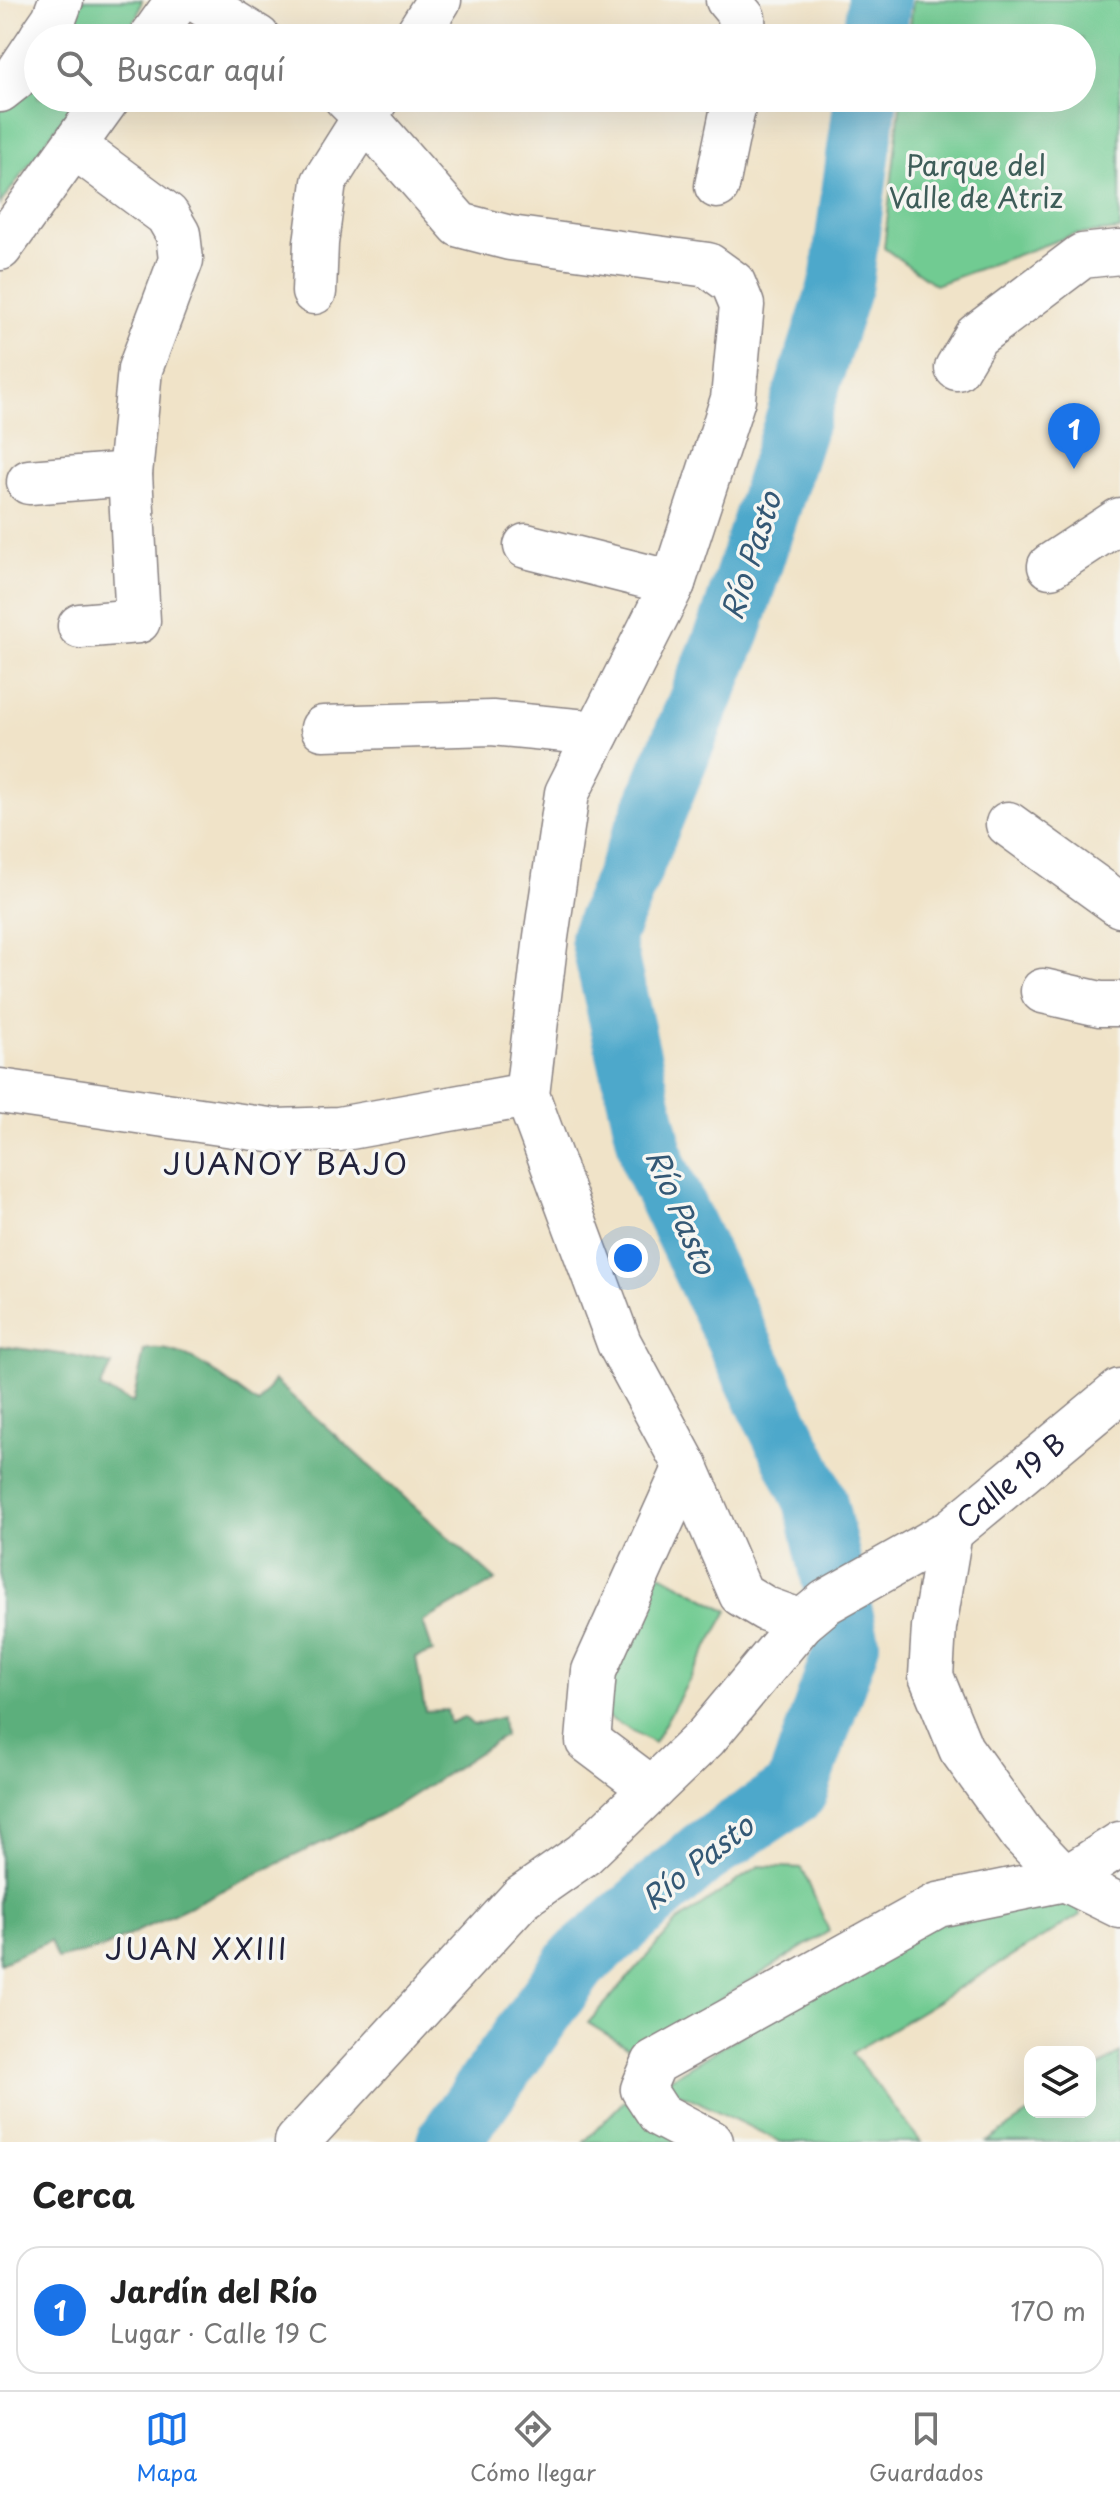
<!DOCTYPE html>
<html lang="es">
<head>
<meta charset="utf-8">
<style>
	:root { --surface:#fff; --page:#f2f2f2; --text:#222; --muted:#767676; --line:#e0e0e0; --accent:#1a73e8 }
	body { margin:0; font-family:"Playpen Sans",sans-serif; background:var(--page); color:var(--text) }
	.controls { position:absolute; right:24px; bottom:24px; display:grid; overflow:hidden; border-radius:16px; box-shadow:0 8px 32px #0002 }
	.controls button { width:72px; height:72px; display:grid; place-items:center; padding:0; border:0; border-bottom:2px solid var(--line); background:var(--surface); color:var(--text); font:40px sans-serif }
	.you { position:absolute; left:628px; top:1258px; width:28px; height:28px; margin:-20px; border:6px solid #fff; border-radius:50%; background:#1a73e8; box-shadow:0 0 0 12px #1a73e833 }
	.badge { display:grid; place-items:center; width:52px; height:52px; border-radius:50%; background:var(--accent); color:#fff; font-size:26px; font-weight:700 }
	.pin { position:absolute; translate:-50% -66px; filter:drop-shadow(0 2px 4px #0008) }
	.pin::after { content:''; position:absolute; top:42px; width:28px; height:24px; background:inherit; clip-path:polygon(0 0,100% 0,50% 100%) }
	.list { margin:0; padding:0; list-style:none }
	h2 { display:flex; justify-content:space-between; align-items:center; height:104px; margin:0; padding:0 32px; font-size:34px }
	h2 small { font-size:26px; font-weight:400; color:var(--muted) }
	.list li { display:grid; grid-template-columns:52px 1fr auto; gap:24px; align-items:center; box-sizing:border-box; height:128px; margin:0 16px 16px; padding:0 16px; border:2px solid var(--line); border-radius:24px }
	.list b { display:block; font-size:30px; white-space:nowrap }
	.list p { margin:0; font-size:26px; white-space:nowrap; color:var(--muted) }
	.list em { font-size:26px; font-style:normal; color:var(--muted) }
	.icon { flex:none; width:44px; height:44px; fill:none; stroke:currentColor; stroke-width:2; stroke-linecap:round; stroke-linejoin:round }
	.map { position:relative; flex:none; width:1120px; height:2142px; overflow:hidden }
	.search { position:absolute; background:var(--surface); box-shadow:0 8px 32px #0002; left:24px; right:24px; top:24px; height:88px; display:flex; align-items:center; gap:20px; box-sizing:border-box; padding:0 28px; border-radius:44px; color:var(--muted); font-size:30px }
	.sheet { height:248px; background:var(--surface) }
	nav { display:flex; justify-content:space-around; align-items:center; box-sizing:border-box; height:112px; border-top:2px solid var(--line); background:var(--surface); font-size:22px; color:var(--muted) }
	nav a { display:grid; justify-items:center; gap:4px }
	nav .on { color:var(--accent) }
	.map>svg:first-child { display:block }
	.green { fill:#71cb92; stroke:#4a7666; stroke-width:2 }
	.forest { fill:#5caf7c; stroke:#3f685c; stroke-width:2 }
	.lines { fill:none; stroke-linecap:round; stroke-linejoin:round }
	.river { stroke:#4ea8cb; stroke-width:64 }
	.minor-casing { stroke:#898282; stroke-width:47 }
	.major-casing { stroke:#898282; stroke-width:47 }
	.minor { stroke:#fff; stroke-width:44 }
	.major { stroke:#fff; stroke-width:44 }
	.labels { text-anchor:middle; stroke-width:7; stroke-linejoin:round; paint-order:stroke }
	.park-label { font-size:28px; fill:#3e5d59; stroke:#f6f6f2 }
	.street-label { font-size:28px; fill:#22223b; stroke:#f6f6f2 }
	.water-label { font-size:30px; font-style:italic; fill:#345875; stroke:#f6f6f2 }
	.neighbourhood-label { font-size:30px; letter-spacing:2px; fill:#22223b; stroke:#f6f6f2 }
</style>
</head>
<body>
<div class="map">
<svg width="1120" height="2142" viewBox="0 0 1120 2142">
	<rect width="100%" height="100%" fill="#f6f6f2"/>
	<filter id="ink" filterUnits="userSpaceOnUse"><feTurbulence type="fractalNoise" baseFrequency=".0125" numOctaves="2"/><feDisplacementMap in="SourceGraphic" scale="16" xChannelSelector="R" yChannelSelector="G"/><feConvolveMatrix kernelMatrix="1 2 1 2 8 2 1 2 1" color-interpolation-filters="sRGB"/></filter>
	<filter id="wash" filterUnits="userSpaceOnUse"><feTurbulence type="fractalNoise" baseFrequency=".006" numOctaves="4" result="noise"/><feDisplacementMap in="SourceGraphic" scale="32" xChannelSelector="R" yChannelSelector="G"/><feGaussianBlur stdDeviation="1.8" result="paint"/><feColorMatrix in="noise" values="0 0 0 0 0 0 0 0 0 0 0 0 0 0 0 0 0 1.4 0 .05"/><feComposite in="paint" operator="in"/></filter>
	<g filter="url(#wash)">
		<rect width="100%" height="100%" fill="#f0e3c8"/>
		<!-- green -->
		<path class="green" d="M72 0H142L137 17 121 38H47Z
			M913 0H1120V230L1072 235 935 285 884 248 901 98H1082V38H909Z
			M38 51V98H78L0 204V105Z
			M652 1569 728 1611 654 1743 577 1700Z
			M759 1866 802 1868 829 1931 636 2052 588 2023 677 1922Z
			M1070 1880 1080 1915 852 2053 921 2142H781L661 2084 932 1919Z
			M1120 2053V2142H986L1031 2112H1090V2073Z
			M624 2101 687 2142H584Z"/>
		<!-- forest -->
		<path class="forest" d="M0 1346 68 1355 112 1365 100 1388 133 1403 144 1350C185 1341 225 1382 258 1404L274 1380 496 1580 423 1622 433 1652 416 1658 425 1711 447 1710 450 1723 464 1717 473 1725 502 1717 504 1736 392 1809 103 1948 57 1959 50 1941 0 1963Z"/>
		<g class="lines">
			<!-- river -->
			<path class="river" d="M874 38 879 0
				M448 2142 577 1962 703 1853 796 1791 848 1643 815 1500 654 1165 602 938 730 628 841 283 866 98"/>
		</g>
	</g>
	<g filter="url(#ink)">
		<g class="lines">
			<defs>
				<g id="minor">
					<path d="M197 0 258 38"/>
					<path d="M728 0 743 18 744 38"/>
					<path d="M41 38 54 19 61 0"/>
					<path d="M415 38 439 0"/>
					<path d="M0 90 14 79 38 43"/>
					<path d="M346 98 365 117 460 225 510 238 708 265 733 283 742 305 733 399 673 583 567 793 546 937 527 1095 619 1343 686 1467 741 1594 766 1609 802 1622"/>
					<path d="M74 146 167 215 178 234 181 260 140 369 130 474 138 621 80 626"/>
					<path d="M717 186 735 98"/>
					<path d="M314 292 316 243 324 182 377 98"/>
					<path d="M957 368 976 336 1082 256 1120 252"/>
					<path d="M29 482 130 474"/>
					<path d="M526 546 673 583"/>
					<path d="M1050 566 1120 520"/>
					<path d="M323 728 492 723 597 733"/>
					<path d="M1008 824 1120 905"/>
					<path d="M1043 991 1100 1004H1120"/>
					<path d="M0 1091 276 1131 339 1129 527 1095"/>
					<path d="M950 1532 934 1627 931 1676 961 1749 1022 1834 1065 1879 1120 1906"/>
					<path d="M652 1789 588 1741 594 1671 686 1467"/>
					<path id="s1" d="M297 2142 521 1898 584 1854 706 1737 802 1622 826 1602 950 1532 1120 1391"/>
					<path d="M711 2142 660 2115 643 2089 654 2063 938 1905 1065 1879 1120 1844"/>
				</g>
				<path id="major" d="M151 38 178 0
					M0 248 108 98"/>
			</defs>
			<!-- minor casing -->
			<use href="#minor" class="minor-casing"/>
			<!-- major casing -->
			<use href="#major" class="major-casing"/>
			<!-- minor -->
			<use href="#minor" class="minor"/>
			<!-- major -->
			<use href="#major" class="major"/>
		</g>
	</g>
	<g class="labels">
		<!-- park labels -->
		<g class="park-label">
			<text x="976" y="176">Parque del<tspan x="976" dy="32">Valle de Atriz</tspan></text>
		</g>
		<!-- street labels -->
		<g class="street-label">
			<text dy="10" stroke="none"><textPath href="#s1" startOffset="980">Calle 19 B</textPath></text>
		</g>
		<!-- water labels -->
		<g class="water-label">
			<text transform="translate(752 556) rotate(-72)" y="10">Río Pasto</text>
			<text transform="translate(680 1212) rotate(67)" y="10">Río Pasto</text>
			<text transform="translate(698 1863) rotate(-38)" y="10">Río Pasto</text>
		</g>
		<!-- neighbourhood labels -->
		<g class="neighbourhood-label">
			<text x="286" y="1175">JUANOY BAJO</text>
			<text x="197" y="1960">JUAN XXIII</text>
		</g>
	</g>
</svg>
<div class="controls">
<button><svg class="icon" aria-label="layers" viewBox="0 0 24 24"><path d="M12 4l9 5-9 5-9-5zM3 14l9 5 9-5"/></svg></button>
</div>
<div class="you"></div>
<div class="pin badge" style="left:1074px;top:469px">1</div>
<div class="search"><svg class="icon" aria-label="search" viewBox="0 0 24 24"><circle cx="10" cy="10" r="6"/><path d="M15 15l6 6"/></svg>Buscar aquí</div>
</div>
<section class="sheet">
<h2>Cerca<small></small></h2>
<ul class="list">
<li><span class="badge">1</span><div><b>Jardín del Río</b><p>Lugar · Calle 19 C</p></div><em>170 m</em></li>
</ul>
</section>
<nav>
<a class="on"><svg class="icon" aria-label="map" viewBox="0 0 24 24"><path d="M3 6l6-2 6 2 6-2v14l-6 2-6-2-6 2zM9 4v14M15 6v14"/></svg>Mapa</a>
<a><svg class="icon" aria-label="directions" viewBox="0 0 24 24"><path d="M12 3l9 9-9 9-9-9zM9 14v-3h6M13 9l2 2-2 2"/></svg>Cómo llegar</a>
<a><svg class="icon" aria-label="saved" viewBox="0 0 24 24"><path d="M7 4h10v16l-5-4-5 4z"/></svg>Guardados</a>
</nav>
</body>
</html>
